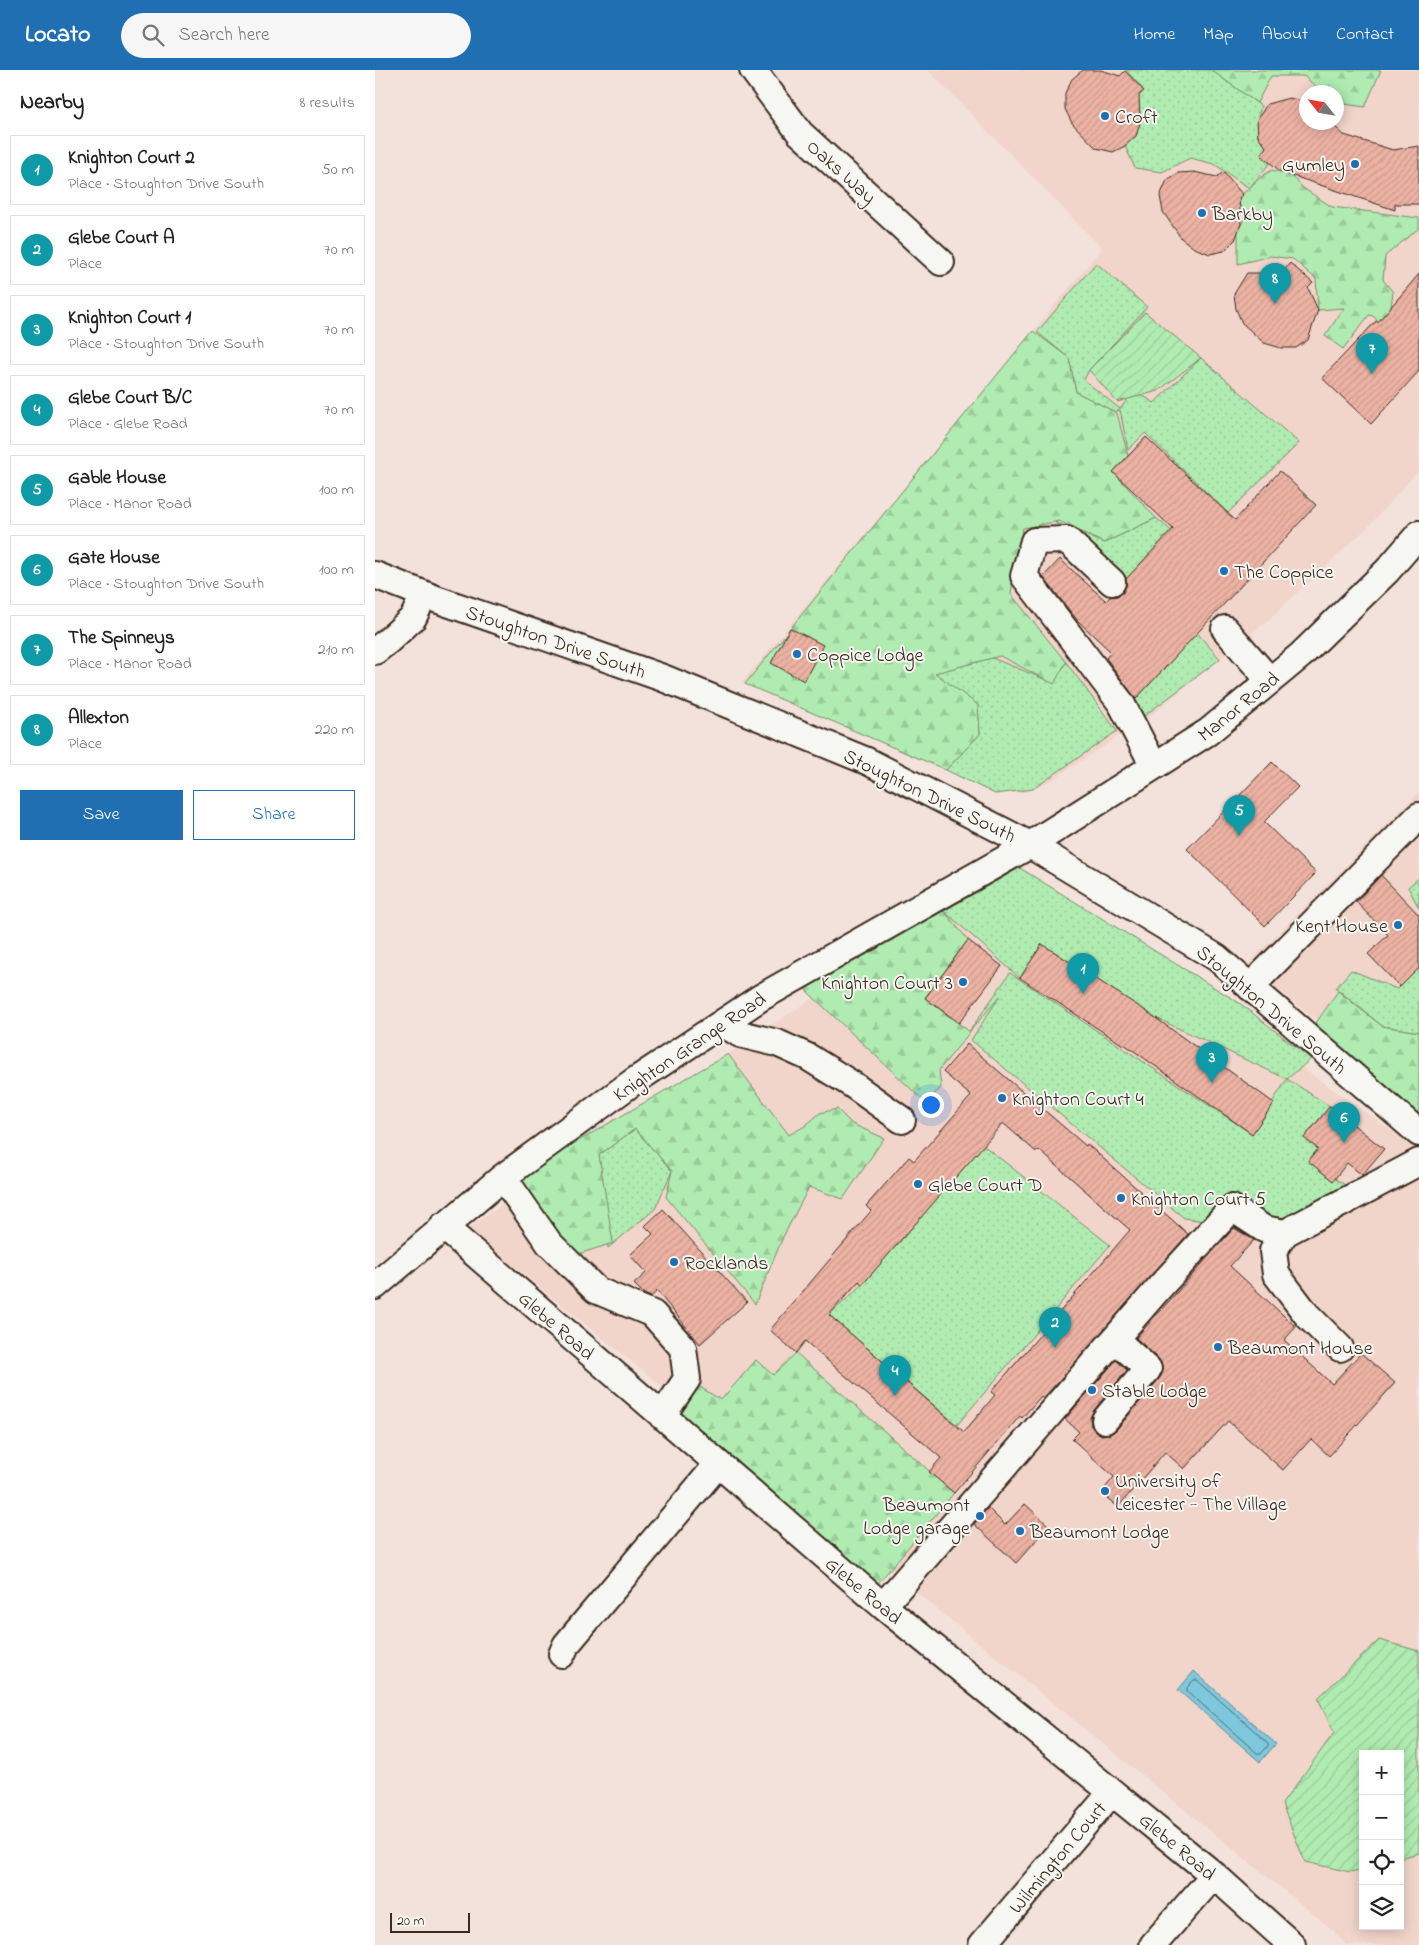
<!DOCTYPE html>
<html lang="en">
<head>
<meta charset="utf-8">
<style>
	:root { --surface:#fff; --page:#f6f6f6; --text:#222; --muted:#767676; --line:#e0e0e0; --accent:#1f6fb2 }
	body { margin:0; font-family:"Indie Flower",sans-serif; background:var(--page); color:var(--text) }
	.controls { position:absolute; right:15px; bottom:15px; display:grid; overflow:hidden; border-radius:0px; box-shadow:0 2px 12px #0003 }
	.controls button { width:45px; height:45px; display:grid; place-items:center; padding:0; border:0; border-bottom:1px solid var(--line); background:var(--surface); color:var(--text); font:25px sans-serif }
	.compass { position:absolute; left:924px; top:15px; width:45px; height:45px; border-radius:50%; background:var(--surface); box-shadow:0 2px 12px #0003; rotate:301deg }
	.scale { position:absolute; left:15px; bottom:12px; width:80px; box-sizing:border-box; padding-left:5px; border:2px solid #3b2a1e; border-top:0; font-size:14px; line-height:18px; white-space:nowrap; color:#3b2a1e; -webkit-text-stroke:4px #f6f6f2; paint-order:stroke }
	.you { position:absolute; left:555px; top:1034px; width:18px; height:18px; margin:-12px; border:4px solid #fff; border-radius:50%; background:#1a73e8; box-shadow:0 0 0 8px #1a73e833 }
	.badge { display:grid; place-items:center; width:32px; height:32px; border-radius:50%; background:var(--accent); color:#fff; font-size:16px; font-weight:700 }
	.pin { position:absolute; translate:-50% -41px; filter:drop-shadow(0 1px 2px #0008) }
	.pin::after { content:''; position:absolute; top:26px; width:18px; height:15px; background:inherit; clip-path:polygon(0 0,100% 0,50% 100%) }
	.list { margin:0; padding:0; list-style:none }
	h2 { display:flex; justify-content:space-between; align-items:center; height:65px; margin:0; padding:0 20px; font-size:21px }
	h2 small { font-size:16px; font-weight:400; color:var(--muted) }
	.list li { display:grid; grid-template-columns:32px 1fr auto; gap:15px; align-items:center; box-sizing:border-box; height:70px; margin:0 10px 10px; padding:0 10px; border:1px solid var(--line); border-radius:0px }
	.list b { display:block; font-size:19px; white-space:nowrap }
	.list p { margin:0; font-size:16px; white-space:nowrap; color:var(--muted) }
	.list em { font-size:16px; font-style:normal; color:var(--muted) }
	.actions { display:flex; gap:10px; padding:15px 20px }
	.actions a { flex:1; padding:11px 0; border:1px solid var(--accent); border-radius:0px; text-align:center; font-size:18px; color:var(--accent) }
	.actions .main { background:var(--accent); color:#fff }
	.icon { flex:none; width:28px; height:28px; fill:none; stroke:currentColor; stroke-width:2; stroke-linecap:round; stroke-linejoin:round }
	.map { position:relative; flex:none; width:1044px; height:1875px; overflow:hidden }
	header { display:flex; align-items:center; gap:30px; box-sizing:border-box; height:70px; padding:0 25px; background:var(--accent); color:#fff }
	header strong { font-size:24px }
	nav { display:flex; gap:28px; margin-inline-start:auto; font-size:18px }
	.search { width:350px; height:45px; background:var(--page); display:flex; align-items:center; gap:12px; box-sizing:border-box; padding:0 18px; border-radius:28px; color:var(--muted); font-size:19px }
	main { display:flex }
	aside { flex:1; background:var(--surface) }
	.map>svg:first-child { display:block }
	.built { fill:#f1d4ca; fill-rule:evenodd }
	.grass { fill:url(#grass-dots); stroke:#768b68 }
	.forest { fill:url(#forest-firs); stroke:#768b68 }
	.garden { fill:url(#garden-furrows); stroke:#768b68 }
	.water { fill:#7ec8de; stroke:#638991 }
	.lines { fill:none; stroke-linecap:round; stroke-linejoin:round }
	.shore { stroke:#56696b; stroke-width:1 }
	.building { fill:url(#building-hatch); stroke:#3b2a1e; fill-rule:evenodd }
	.minor-casing { stroke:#3b2a1e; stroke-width:30 }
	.minor { stroke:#f6f6f2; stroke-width:26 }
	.poi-dot { fill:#1f6fb2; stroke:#f6f6f2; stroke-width:2 }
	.labels { text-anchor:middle; stroke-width:4; stroke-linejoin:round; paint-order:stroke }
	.poi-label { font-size:20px; fill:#3b2a1e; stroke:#f6f6f2; text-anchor:start }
	.street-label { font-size:20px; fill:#3b2a1e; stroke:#f6f6f2 }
</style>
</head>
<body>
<header>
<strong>Locato</strong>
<div class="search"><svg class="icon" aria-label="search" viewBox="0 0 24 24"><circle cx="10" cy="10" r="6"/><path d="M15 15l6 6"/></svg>Search here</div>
<nav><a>Home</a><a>Map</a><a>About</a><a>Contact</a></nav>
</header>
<main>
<aside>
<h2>Nearby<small>8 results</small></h2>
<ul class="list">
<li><span class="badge" style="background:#0f9aa8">1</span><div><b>Knighton Court 2</b><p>Place · Stoughton Drive South</p></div><em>50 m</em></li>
<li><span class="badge" style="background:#0f9aa8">2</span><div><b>Glebe Court A</b><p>Place</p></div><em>70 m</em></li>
<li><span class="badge" style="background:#0f9aa8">3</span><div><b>Knighton Court 1</b><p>Place · Stoughton Drive South</p></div><em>70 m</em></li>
<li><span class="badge" style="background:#0f9aa8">4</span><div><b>Glebe Court B/C</b><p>Place · Glebe Road</p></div><em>70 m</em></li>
<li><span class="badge" style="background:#0f9aa8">5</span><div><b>Gable House</b><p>Place · Manor Road</p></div><em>100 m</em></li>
<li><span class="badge" style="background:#0f9aa8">6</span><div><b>Gate House</b><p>Place · Stoughton Drive South</p></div><em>100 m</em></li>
<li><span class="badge" style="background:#0f9aa8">7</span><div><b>The Spinneys</b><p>Place · Manor Road</p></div><em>210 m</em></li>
<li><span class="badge" style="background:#0f9aa8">8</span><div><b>Allexton</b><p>Place</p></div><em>220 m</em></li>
</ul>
<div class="actions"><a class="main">Save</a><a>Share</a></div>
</aside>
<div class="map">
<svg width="1044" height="1875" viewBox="0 0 1044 1875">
	<defs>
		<pattern id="grass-dots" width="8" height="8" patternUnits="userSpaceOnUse" patternTransform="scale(1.25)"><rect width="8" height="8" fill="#b0ecb1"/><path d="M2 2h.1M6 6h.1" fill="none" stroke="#98cb98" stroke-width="1.8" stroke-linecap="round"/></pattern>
		<pattern id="forest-firs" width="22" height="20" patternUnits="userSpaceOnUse" patternTransform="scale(1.25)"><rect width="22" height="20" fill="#b0ecb1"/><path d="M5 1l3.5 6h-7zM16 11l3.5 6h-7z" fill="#98cb98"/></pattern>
		<pattern id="garden-furrows" width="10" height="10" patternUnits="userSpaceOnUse" patternTransform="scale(1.25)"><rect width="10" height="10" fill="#b0ecb1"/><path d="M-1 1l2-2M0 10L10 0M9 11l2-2" fill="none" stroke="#98cb98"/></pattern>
		<pattern id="building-hatch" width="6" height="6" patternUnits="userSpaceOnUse" patternTransform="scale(1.25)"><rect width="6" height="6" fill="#ecb2a4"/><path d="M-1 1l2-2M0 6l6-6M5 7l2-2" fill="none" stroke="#cb998d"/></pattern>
	</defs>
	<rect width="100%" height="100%" fill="#f3e2db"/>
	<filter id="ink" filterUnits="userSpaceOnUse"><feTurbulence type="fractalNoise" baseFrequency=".02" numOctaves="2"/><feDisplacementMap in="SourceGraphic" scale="10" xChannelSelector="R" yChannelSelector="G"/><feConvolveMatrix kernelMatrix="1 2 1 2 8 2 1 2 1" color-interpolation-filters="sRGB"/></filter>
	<g filter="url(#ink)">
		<!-- built -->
		<path class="built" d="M553 0H1044V400L996 454 894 549 775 646 677 710 651 722 620 724 523 677 367 613 727 178ZM932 22H962V52H932Z
			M1044 722V1031L872 895Z
			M640 795 1044 1080V1875H971L958 1860 93 1159 159 1112ZM988 1684H1025V1856H988Z"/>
		<!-- grass -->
		<path class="grass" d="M751 0H836L886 36 883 47V66L891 77 886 85 895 93 874 118 839 94 815 88 787 102 760 98 750 76C765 61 771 49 759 30L769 21Z
			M721 193 772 237 714 300 709 310 745 339 760 320 779 333 826 288 924 373 853 443 770 363 753 380 745 340 740 342 701 322 694 288 662 262Z
			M781 448 830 489 775 484 746 515 695 473 680 452 729 473Z
			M822 563 845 589 757 655 748 638Z
			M617 588 679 613 691 592 742 661 658 719 620 724 571 700 605 664 603 635 559 603Z
			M640 795 866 934 936 989 912 1009 955 1036 930 1068 943 1079 933 1091 984 1124 910 1163 809 1148 596 970 625 926 591 966 635 903 877 1064 912 1009 779 947 667 874 645 908 569 841Z
			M1044 808V838L1033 817Z
			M1044 898V962L1007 956 961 918 976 900 1022 919Z
			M260 1059 297 1101 280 1139 233 1178 224 1085Z
			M608 1075 735 1175 582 1355 454 1245 487 1215Z"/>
		<!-- forest -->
		<path class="forest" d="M836 0H1006L990 37 962 33V22H947L929 6H896L882 33Z
			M897 100 915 104 928 118 957 137 1044 148V158L1010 186 1008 210 1018 222 1015 245 1009 258 998 246 994 245 968 279 950 266 969 238 943 240 941 209 918 189 895 186 863 194V161L872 143 860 131 886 107Z
			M658 261 694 288 701 322 742 343 753 386 738 402 781 448 729 473 684 451 648 458 641 484 636 524 691 592 679 614 625 586 560 603 603 635 605 664 571 700 370 614Z
			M569 841 593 870 550 928 595 962 564 1000 566 1018 550 1032 419 909Z
			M963 921 1007 956 1044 962V1064L932 966Z
			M353 984 414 1065 430 1056 445 1043 462 1039 477 1054 509 1068 468 1129 434 1117 408 1167 380 1234 291 1127 297 1101 260 1059 224 1085 238 1173 191 1188 131 1113Z
			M421 1283 579 1423 494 1524 287 1346 312 1309 346 1330 381 1290 398 1305Z"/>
		<!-- garden -->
		<path class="garden" d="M770 242 826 288 783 321 742 332 714 300Z
			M1004 1570 1044 1581V1783L1025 1788V1684H988V1799L975 1802 930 1792 907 1734 959 1663 943 1628Z"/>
		<!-- water -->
		<path class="water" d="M819 1601 901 1674 885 1692 803 1620Z"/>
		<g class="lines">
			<!-- shore -->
			<path class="shore" d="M819 1610H822L893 1673V1676L886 1684H883L812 1621V1618Z"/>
		</g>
		<!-- building -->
		<path class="building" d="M708 0H726L745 6 750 1 769 21 764 25 765 53 761 66 750 76 738 82 721 78 697 53 690 39V23L697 9Z
			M914 28 932 32V52H955L969 65 1018 80 1044 76V134H1020V140L906 102 886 85 891 77 883 66 882 50 892 34Z
			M819 102 842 107 848 102 868 125 864 128 866 154 860 170 849 181 835 184 819 178 806 168 788 142 785 126 792 110 803 103Z
			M915 193 938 213 933 218 943 240 933 270 921 278H906L889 273 867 253 861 239 859 224 872 203H906Z
			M1044 204V301L996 354 947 308 1001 251 1003 252Z
			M771 367 860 450 905 401 941 435 761 629 731 588 736 582 703 551 668 507 685 489 731 531 735 527 742 526 748 523 751 516V509L798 459 738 402Z
			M415 558 448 575 429 611 396 593Z
			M897 692 923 717 889 752 941 803 890 856 812 779Z
			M1006 805 1044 845V898L1025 917 993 884 1013 865 981 832Z
			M593 870 627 896 584 953 550 928Z
			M667 874 771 941 899 1033 877 1064 749 974 748 975 645 908Z
			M592 974 711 1076 712 1074 813 1164 668 1329 666 1326 647 1348 645 1346 579 1423 554 1402 566 1388 430 1271 421 1283 395 1260 496 1141 491 1136 534 1087 539 1091 596 1026 568 1002ZM628 1053 661 1082 664 1080 755 1160 616 1322 620 1325 589 1362 454 1245 484 1211 487 1215Z
			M955 1036 1009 1079 987 1105 972 1093 958 1111 933 1091 943 1079 929 1068Z
			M288 1139 372 1232 325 1274 282 1221 276 1227 269 1224 259 1214 271 1203 255 1185 278 1164 270 1156Z
			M859 1158 879 1170 855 1196 921 1257 909 1270 957 1314 986 1283 1020 1313 954 1386 936 1369 908 1400 853 1351 809 1399 790 1382 743 1437 726 1423 739 1407 697 1369 704 1362 690 1349 741 1290 752 1300 719 1340 715 1348 716 1356 721 1362 727 1365 735 1364 741 1360 784 1309 788 1302 787 1295 783 1288 761 1268Z
			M650 1434 674 1456 641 1493 599 1454 613 1438 630 1455Z"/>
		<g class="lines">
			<defs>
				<path id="minor" d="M378 0 425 63 566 192
					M0 505 61 529 288 608 492 691 655 775 842 888 1044 1063
					M737 512 692 470 659 471 649 506 746 633 779 696
					M850 559 895 611
					M0 581 14 570 38 548 49 525
					M875 917 1044 746
					M347 953 365 964 402 973 433 987 478 1015 527 1050
					M128 1107 174 1173 221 1220 278 1244 308 1278 312 1309 287 1346
					M68 1156 508 1536 839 1805 917 1875
					M910 1163 898 1181 901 1204 932 1245 965 1278
					M0 1216 128 1107 258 1012 385 928 655 775 833 662 926 585 1012 501 1044 464
					M730 1350 773 1299 740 1269
					M508 1536 784 1218 857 1138 889 1159 910 1163 1044 1092
					M187 1584 191 1575 343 1394
					M607 1875 737 1722
					M778 1875 839 1805"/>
			</defs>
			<!-- minor casing -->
			<use href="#minor" class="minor-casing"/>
			<!-- minor -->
			<use href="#minor" class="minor"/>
		</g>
	</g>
	<!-- markers -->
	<g class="poi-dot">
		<circle cx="730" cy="46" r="5"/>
		<circle cx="980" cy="94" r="5"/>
		<circle cx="827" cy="143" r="5"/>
		<circle cx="849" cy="501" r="5"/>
		<circle cx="422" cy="584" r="5"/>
		<circle cx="1023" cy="855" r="5"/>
		<circle cx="588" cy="912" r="5"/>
		<circle cx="627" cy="1028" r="5"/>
		<circle cx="543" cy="1114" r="5"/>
		<circle cx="746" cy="1128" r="5"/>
		<circle cx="299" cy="1192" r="5"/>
		<circle cx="843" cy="1277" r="5"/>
		<circle cx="717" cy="1320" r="5"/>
		<circle cx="730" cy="1421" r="5"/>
		<circle cx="605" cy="1446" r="5"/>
		<circle cx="645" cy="1461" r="5"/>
	</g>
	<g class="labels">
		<!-- poi labels -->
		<g class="poi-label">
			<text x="740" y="53">Croft</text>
			<text x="970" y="101" text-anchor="end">Gumley</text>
			<text x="837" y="150">Barkby</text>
			<text x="859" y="508">The Coppice</text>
			<text x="432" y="591">Coppice Lodge</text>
			<text x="1013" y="862" text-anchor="end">Kent House</text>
			<text x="578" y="919" text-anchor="end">Knighton Court 3</text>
			<text x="637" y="1035">Knighton Court 4</text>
			<text x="553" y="1121">Glebe Court D</text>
			<text x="756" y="1135">Knighton Court 5</text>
			<text x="309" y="1199">Rocklands</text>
			<text x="853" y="1284">Beaumont House</text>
			<text x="727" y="1327">Stable Lodge</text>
			<text x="740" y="1417">University of<tspan x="740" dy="23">Leicester - The Village</tspan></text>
			<text x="595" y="1441" text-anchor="end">Beaumont<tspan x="595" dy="23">Lodge garage</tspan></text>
			<text x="655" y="1468">Beaumont Lodge</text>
		</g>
		<!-- street labels -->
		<g class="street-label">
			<text transform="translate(467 101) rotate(42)" y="7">Oaks Way</text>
			<text transform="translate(181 571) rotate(19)" y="7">Stoughton Drive South</text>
			<text transform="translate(863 636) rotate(-39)" y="7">Manor Road</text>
			<text transform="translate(555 725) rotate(26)" y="7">Stoughton Drive South</text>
			<text transform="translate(897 939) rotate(40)" y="7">Stoughton Drive South</text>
			<text transform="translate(314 976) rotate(-34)" y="7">Knighton Grange Road</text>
			<text transform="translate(182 1255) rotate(41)" y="7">Glebe Road</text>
			<text transform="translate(489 1520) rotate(40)" y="7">Glebe Road</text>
			<text transform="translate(803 1776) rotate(40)" y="7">Glebe Road</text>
			<text transform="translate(682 1787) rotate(-50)" y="7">Wilmington Court</text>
		</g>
	</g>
</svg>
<div class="controls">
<button>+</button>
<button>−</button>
<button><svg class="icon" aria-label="locate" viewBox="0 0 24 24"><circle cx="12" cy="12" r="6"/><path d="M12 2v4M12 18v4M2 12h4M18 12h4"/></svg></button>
<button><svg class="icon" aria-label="layers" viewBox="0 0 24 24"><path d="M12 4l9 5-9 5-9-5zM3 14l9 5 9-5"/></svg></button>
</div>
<svg class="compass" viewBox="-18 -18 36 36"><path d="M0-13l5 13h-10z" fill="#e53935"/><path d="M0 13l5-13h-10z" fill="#767676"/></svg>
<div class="scale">20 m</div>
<div class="you"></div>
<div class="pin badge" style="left:708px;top:924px;background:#0f9aa8">1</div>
<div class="pin badge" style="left:680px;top:1278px;background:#0f9aa8">2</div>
<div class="pin badge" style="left:837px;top:1013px;background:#0f9aa8">3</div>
<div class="pin badge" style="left:520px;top:1326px;background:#0f9aa8">4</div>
<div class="pin badge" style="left:864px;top:766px;background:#0f9aa8">5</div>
<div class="pin badge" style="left:969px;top:1073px;background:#0f9aa8">6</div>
<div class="pin badge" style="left:997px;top:304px;background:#0f9aa8">7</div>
<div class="pin badge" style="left:900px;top:234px;background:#0f9aa8">8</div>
</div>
</main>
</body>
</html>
